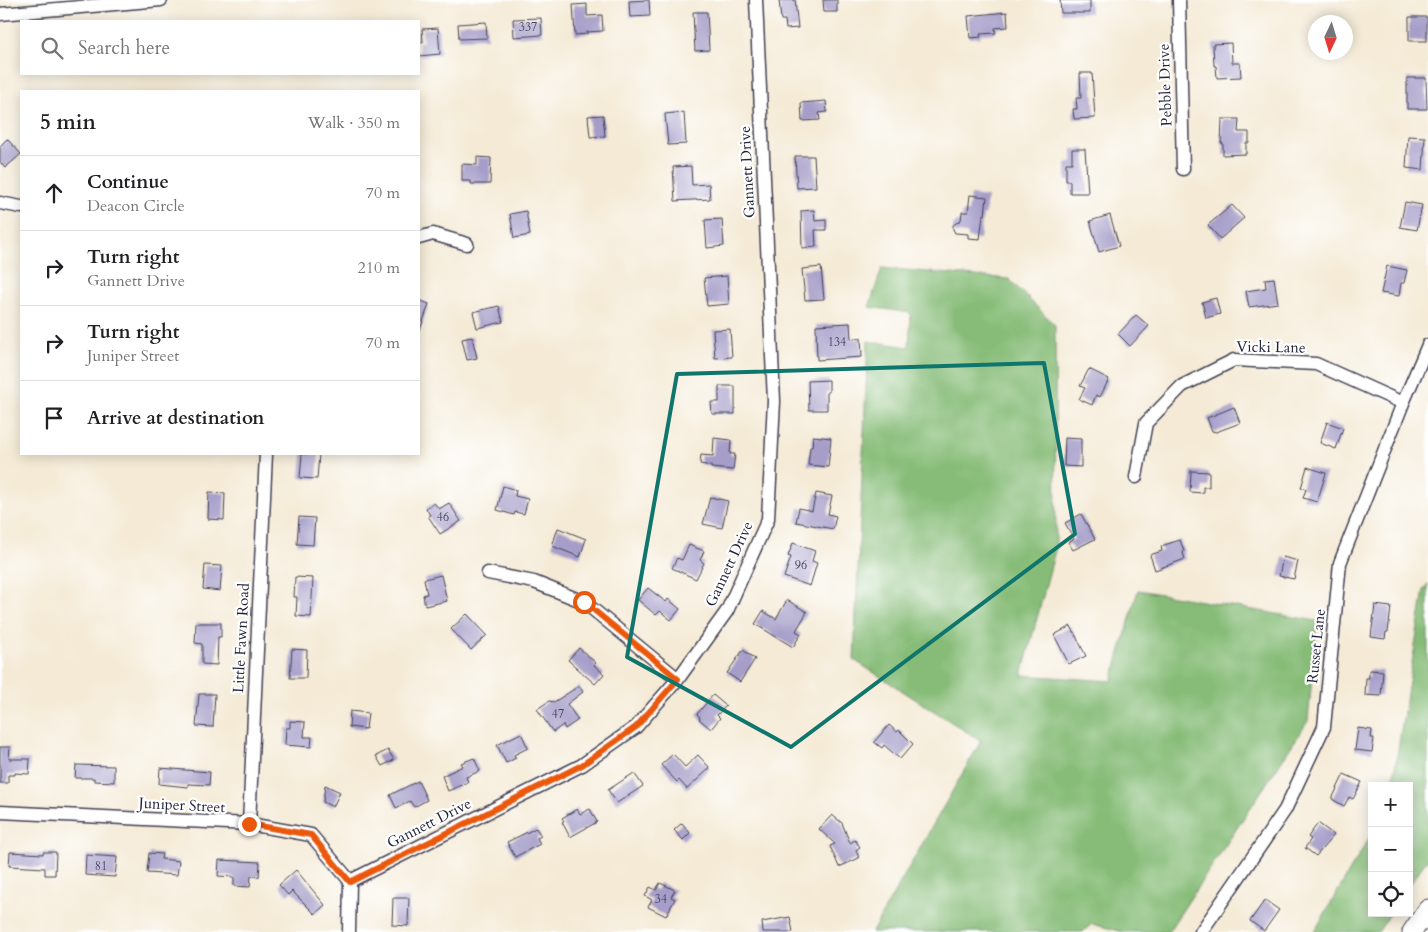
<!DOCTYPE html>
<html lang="en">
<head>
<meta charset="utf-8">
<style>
	:root { --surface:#fff; --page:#f6f6f6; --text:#202124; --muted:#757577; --line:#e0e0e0 }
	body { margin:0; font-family:Cardo,serif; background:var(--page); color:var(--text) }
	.controls { position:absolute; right:15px; bottom:15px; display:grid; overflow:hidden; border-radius:0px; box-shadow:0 2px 12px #0003 }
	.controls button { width:45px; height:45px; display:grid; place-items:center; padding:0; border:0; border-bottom:1px solid var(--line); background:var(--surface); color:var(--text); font:25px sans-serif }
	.compass { position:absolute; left:1308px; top:15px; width:45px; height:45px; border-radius:50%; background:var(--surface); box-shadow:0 2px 12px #0003; rotate:184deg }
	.stop { position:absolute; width:15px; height:15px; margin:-11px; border:4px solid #ea580c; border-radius:50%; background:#fff }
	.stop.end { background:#ea580c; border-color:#fff; box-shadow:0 1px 5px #0008 }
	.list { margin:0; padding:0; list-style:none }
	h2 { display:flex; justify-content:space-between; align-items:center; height:65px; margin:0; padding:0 20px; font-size:21px }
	h2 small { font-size:16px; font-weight:400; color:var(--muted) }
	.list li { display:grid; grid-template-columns:32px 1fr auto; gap:15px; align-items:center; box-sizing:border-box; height:75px; padding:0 20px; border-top:1px solid var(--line) }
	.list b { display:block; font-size:19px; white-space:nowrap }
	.list p { margin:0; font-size:16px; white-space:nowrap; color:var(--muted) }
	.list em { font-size:16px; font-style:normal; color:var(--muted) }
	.icon { flex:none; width:28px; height:28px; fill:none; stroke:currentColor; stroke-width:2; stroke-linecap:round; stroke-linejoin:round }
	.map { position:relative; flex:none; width:1428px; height:932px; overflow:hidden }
	.search { position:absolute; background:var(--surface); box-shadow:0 2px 12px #0003; left:20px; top:20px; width:400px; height:55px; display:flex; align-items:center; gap:12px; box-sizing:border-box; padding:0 18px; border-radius:0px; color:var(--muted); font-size:19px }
	.panel { position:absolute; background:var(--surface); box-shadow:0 2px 12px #0003; left:20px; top:90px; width:400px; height:365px; border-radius:0px }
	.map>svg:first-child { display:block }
	.forest { fill:#86bc77; stroke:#546f59 }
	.building { fill:#a69ec9 }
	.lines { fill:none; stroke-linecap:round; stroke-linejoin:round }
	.minor-casing { stroke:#424052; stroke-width:15 }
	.highway-casing { stroke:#424052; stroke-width:21 }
	.minor { stroke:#fff; stroke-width:12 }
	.highway { stroke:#fff; stroke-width:19 }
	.route { stroke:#ea580c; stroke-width:6 }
	.marked { fill:none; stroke:#0f766e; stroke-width:4; stroke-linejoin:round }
	.labels { text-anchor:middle; stroke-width:4.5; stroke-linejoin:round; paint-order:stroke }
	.number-label { font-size:12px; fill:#43415e }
	.street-label { font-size:15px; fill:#22223b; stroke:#fff }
</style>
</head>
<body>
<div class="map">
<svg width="1428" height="932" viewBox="0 0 1428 932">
	<rect width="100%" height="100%" fill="#fff"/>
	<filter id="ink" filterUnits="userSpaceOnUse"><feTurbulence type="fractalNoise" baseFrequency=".02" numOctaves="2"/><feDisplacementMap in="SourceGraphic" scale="10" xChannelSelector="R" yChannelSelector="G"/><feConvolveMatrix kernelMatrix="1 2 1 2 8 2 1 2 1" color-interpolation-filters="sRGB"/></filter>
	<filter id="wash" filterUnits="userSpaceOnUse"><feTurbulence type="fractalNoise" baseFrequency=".0096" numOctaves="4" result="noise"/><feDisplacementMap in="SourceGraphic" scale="20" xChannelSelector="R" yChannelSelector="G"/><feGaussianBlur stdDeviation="1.12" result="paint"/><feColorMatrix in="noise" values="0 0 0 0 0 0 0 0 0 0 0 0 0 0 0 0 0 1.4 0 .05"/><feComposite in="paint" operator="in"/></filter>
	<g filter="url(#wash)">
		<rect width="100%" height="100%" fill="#f4ead5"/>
		<!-- forest -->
		<path class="forest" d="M882 268 1009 279 1055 325 1056 547 1022 675 1112 681 1138 590 1317 621 1308 721 1168 932H1123L1092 924 1082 932H872L981 741 854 660 868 341 909 347 911 313 869 307Z
			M1428 584V858L1409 886V786H1392L1424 590Z
			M1372 833V913H1391L1378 932H1314Z"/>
		<g id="blocks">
			<!-- building -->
			<path class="building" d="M649 0 650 16 630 17 629 1Z
				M779 0H795L798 28 786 29 785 20H781Z
				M823 0H837V12H824Z
				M1060 0H1090V13H1061Z
				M587 4V16L602 15 603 31 587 32V34L575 35 573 5Z
				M693 12H707L709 50 695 51Z
				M1007 12 1008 27 995 28 996 33 980 34 981 37 970 38 968 16Z
				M1409 17H1427V41H1409Z
				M541 18 542 35 514 37 513 19Z
				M486 22 487 38 459 39 458 24Z
				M438 28 440 54 419 56V42H423L422 29Z
				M1231 43 1232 63H1240L1241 77 1217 78 1216 66H1214L1213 44Z
				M1080 73H1092L1095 118 1074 119 1073 109H1077L1076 98H1081Z
				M1407 78H1426L1427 109H1407Z
				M826 101 827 112 819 113 820 120 802 121 801 103Z
				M684 112 686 144 668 145 665 114Z
				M603 115 605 136 590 137 588 116Z
				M1222 119H1239L1238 132H1249V143H1246V154L1223 155V143H1221Z
				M1408 136 1425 137 1423 170 1406 168Z
				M7 139 21 154 5 168 0 162V146Z
				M1072 149H1085L1088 193H1070V181H1066V163H1072Z
				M795 156H814L816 187 797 188Z
				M477 157 491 158 490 184H471V181H462V164L477 165Z
				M691 166 692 185 709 184 710 199 675 201 673 167Z
				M970 195 987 197 985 215H983L980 239 968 238V234L955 233 953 229V225L961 220 962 212H968Z
				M1405 202 1422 205 1417 230 1400 227Z
				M1232 205 1244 218 1220 239 1208 225Z
				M814 210 815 221 826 220V230H815L816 247 802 248 801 211Z
				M526 211 530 235 514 238 510 214Z
				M1110 215 1119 246 1099 252 1090 221Z
				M722 219 724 246 707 248 705 220Z
				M1387 266 1407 270 1404 283H1401L1399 296 1381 293Z
				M821 267 824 299 805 300 802 269Z
				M727 276 729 304 707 306 704 278Z
				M1274 278 1278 303 1249 307 1246 291 1266 288 1265 279Z
				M1216 298 1220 314 1206 318 1202 302Z
				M419 300 429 304 420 330H419Z
				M499 306 503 322 477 328 473 312Z
				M1136 315 1149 326 1130 346 1118 334Z
				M850 323 851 339 861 338 862 357 817 360 816 325Z
				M730 329 732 357 715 358 713 330Z
				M472 337 477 358 467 360 462 339Z
				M1089 369 1109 379 1100 397 1096 395 1092 405 1079 399 1085 388 1080 386Z
				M829 380V392H827V410H809L808 381Z
				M719 386H735V414H712L711 402H719Z
				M1234 407 1240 423 1216 432 1212 431 1207 418Z
				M1327 422 1343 428 1336 449 1320 443Z
				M813 436 831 438 828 467 808 465 810 447H812Z
				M714 438 731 440 730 454H735L733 470 711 468V466L700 464 701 455 713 456Z
				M1065 438 1081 439V467L1064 466Z
				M302 454H319L317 479 300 478Z
				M1307 467 1326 473 1317 502 1303 498 1306 489 1301 488Z
				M1191 471 1209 472V487H1203V493L1190 492Z
				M503 486 516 490 515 496 528 499 524 514 515 512 514 515 497 510Z
				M209 492 225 493 224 520 208 519Z
				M816 493 832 496 828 514 836 516 833 529 796 522 799 508 812 511Z
				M710 497 728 501 722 528 703 524Z
				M434 503 439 509 449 503 461 521 440 534 428 516 430 515 426 508Z
				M1081 514 1095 539 1073 550 1068 542 1074 539 1065 523Z
				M299 517 315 518 313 545 297 544Z
				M558 528 586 539 580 557 552 546Z
				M1180 540 1184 551 1183 553 1185 559 1155 570 1150 555 1162 551 1161 546Z
				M793 543 815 551 812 561 817 563 810 586 784 577 791 557 788 556Z
				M689 545 704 551 700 560 704 563 696 579 672 568 677 558 682 560Z
				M1283 557 1298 561 1294 579 1279 576Z
				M205 565 222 566 220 591 203 589Z
				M441 575 447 601 425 606 423 595 427 594 424 579Z
				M295 577 313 578 311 617 296 616 297 597H294Z
				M648 588 666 602 668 599 680 609 671 620 660 611 656 615 638 600Z
				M787 600 807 612 796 631 801 634 793 647 755 624 763 611 776 619Z
				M1375 605 1391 607 1388 632H1386L1385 639 1371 637Z
				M467 614 487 635 471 650 451 629Z
				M196 623H221V637H218L217 665 202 664V644L195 643Z
				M1071 626 1086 656 1069 664 1054 635Z
				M579 648 596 663 594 665 604 674 595 684 568 660Z
				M292 649 307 650 306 678H290Z
				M743 650 755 659 740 682 727 673Z
				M1369 670 1383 671 1381 696 1365 695 1366 678H1369Z
				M579 686 583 692 567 704 578 720 565 729 563 725 553 732 537 709 549 701 554 702Z
				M199 694H215L213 727 196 726Z
				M713 695 726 706 717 715 720 718 711 729 699 719 700 717 697 714Z
				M350 711 368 713 366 729 349 727Z
				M290 721 305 722 304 737H312L311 747 285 745 286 728H290Z
				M889 725 897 732 899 730 913 744 900 759 884 745 882 748 874 742Z
				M1358 728 1372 730 1371 738H1374L1372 752 1355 750Z
				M521 733 528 748 514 755 516 758 506 763 497 745Z
				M0 747H10L9 759H30L29 774 15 773V775H8V783H0Z
				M388 750 394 760 382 766 376 756Z
				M673 754 685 767 698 755 710 768 687 789 679 780 677 782 661 765Z
				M474 758 480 771 466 777 468 782 448 791 442 776 463 766 461 763Z
				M76 765 114 766V782L94 781V778H75Z
				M160 768 210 772 209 785 188 784V787L159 784Z
				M634 773 643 786 617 803 608 790Z
				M1344 774 1362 782 1353 799 1349 797 1344 806 1332 799Z
				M418 781 427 800 414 807 410 801 396 808 390 795Z
				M325 785 340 792 333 807 323 802Z
				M577 809 580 814 590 809 597 822 570 837 562 822 564 821 562 818Z
				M832 815 842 823 850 843 855 840 860 847 856 850 859 858 839 867 830 846 835 844 819 829Z
				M682 823 690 833 683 840 674 830Z
				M1318 823 1334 835 1316 856 1305 848 1311 839 1308 837Z
				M536 828 541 836 537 838 540 844 515 857 507 842Z
				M10 852 43 854V852H56L55 875H45V868L9 866Z
				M149 853 162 854 161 859 179 861 177 875 147 873Z
				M86 855 117 857 115 877 85 875Z
				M219 860 260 862 259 877 251 876 250 887 234 886V877L218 876Z
				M296 870 325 905 315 914 292 891 288 895 279 885Z
				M660 883 675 890 671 897 675 899 666 916 648 907 652 900 645 896 650 887 656 890Z
				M393 898H409L408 926 392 925Z
				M1265 900 1279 910 1264 931 1250 921Z
				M790 917 793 932H763L762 922Z"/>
		</g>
	</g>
	<g filter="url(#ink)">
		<use href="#blocks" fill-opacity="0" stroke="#424052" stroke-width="1"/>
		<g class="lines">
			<defs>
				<path id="minor" d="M1179 0 1183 169
					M0 14 161 0
					M0 203 21 207
					M419 238 433 234 467 244
					M1136 477 1146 423 1182 386 1234 360 1316 364 1403 403
					M488 573 534 582 584 602 678 679
					M0 812 249 824 311 835 350 881 349 932
					M249 824 266 454
					M350 881 582 765 636 727 678 679 727 611 768 519 774 401 756 0
					M1201 932 1285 810 1324 727 1340 563 1403 403 1428 345"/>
				<path id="highway" d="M1412 932 1428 909"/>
			</defs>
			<!-- minor casing -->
			<use href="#minor" class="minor-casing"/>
			<!-- highway casing -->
			<use href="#highway" class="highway-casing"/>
			<!-- minor -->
			<use href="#minor" class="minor"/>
			<!-- highway -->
			<use href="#highway" class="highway"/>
		</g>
	</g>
	<g class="lines" filter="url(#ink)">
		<!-- route -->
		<path class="route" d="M249 824 311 835 350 882 582 765 636 727 678 679 584 602"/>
	</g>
	<!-- marked area -->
	<path class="marked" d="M1044 363 1075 534 791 747 627 657 677 374Z"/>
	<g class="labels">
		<!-- number labels -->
		<g class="number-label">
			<text x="528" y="31">337</text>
			<text x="837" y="346">134</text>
			<text x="443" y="521">46</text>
			<text x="801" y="569">96</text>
			<text x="558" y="718">47</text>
			<text x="101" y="870">81</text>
			<text x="661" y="903">34</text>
		</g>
		<!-- street labels -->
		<g class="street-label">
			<text transform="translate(1165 85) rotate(-92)" y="5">Pebble Drive</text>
			<text transform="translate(747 172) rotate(-93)" y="5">Gannett Drive</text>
			<text transform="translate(1271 347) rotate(1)" y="5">Vicki Lane</text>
			<text transform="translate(729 564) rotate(-65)" y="5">Gannett Drive</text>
			<text transform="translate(241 638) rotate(-87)" y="5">Little Fawn Road</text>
			<text transform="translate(1316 646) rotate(-84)" y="5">Russet Lane</text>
			<text transform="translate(182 805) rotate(3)" y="5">Juniper Street</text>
			<text transform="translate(429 823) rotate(-27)" y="5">Gannett Drive</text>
		</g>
	</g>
</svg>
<div class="controls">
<button>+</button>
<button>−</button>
<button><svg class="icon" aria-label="locate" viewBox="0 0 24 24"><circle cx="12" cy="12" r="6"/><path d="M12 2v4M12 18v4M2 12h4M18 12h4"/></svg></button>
</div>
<svg class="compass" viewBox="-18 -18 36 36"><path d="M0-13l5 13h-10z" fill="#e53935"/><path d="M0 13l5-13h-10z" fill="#757577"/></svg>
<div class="stop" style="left:584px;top:602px"></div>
<div class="stop end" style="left:249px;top:824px"></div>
<div class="search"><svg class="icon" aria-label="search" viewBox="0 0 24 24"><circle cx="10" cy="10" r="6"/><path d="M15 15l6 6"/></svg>Search here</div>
<section class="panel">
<h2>5 min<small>Walk · 350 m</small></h2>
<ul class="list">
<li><svg class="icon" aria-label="ahead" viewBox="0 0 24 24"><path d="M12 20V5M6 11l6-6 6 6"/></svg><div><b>Continue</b><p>Deacon Circle</p></div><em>70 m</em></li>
<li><svg class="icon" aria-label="right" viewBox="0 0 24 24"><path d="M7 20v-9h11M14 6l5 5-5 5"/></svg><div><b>Turn right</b><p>Gannett Drive</p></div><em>210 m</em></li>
<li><svg class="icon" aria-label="right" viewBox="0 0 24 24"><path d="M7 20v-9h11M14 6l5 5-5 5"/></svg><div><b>Turn right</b><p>Juniper Street</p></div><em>70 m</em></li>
<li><svg class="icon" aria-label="arrive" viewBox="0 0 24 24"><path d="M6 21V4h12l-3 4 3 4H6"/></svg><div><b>Arrive at destination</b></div></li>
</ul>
</section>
</div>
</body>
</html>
